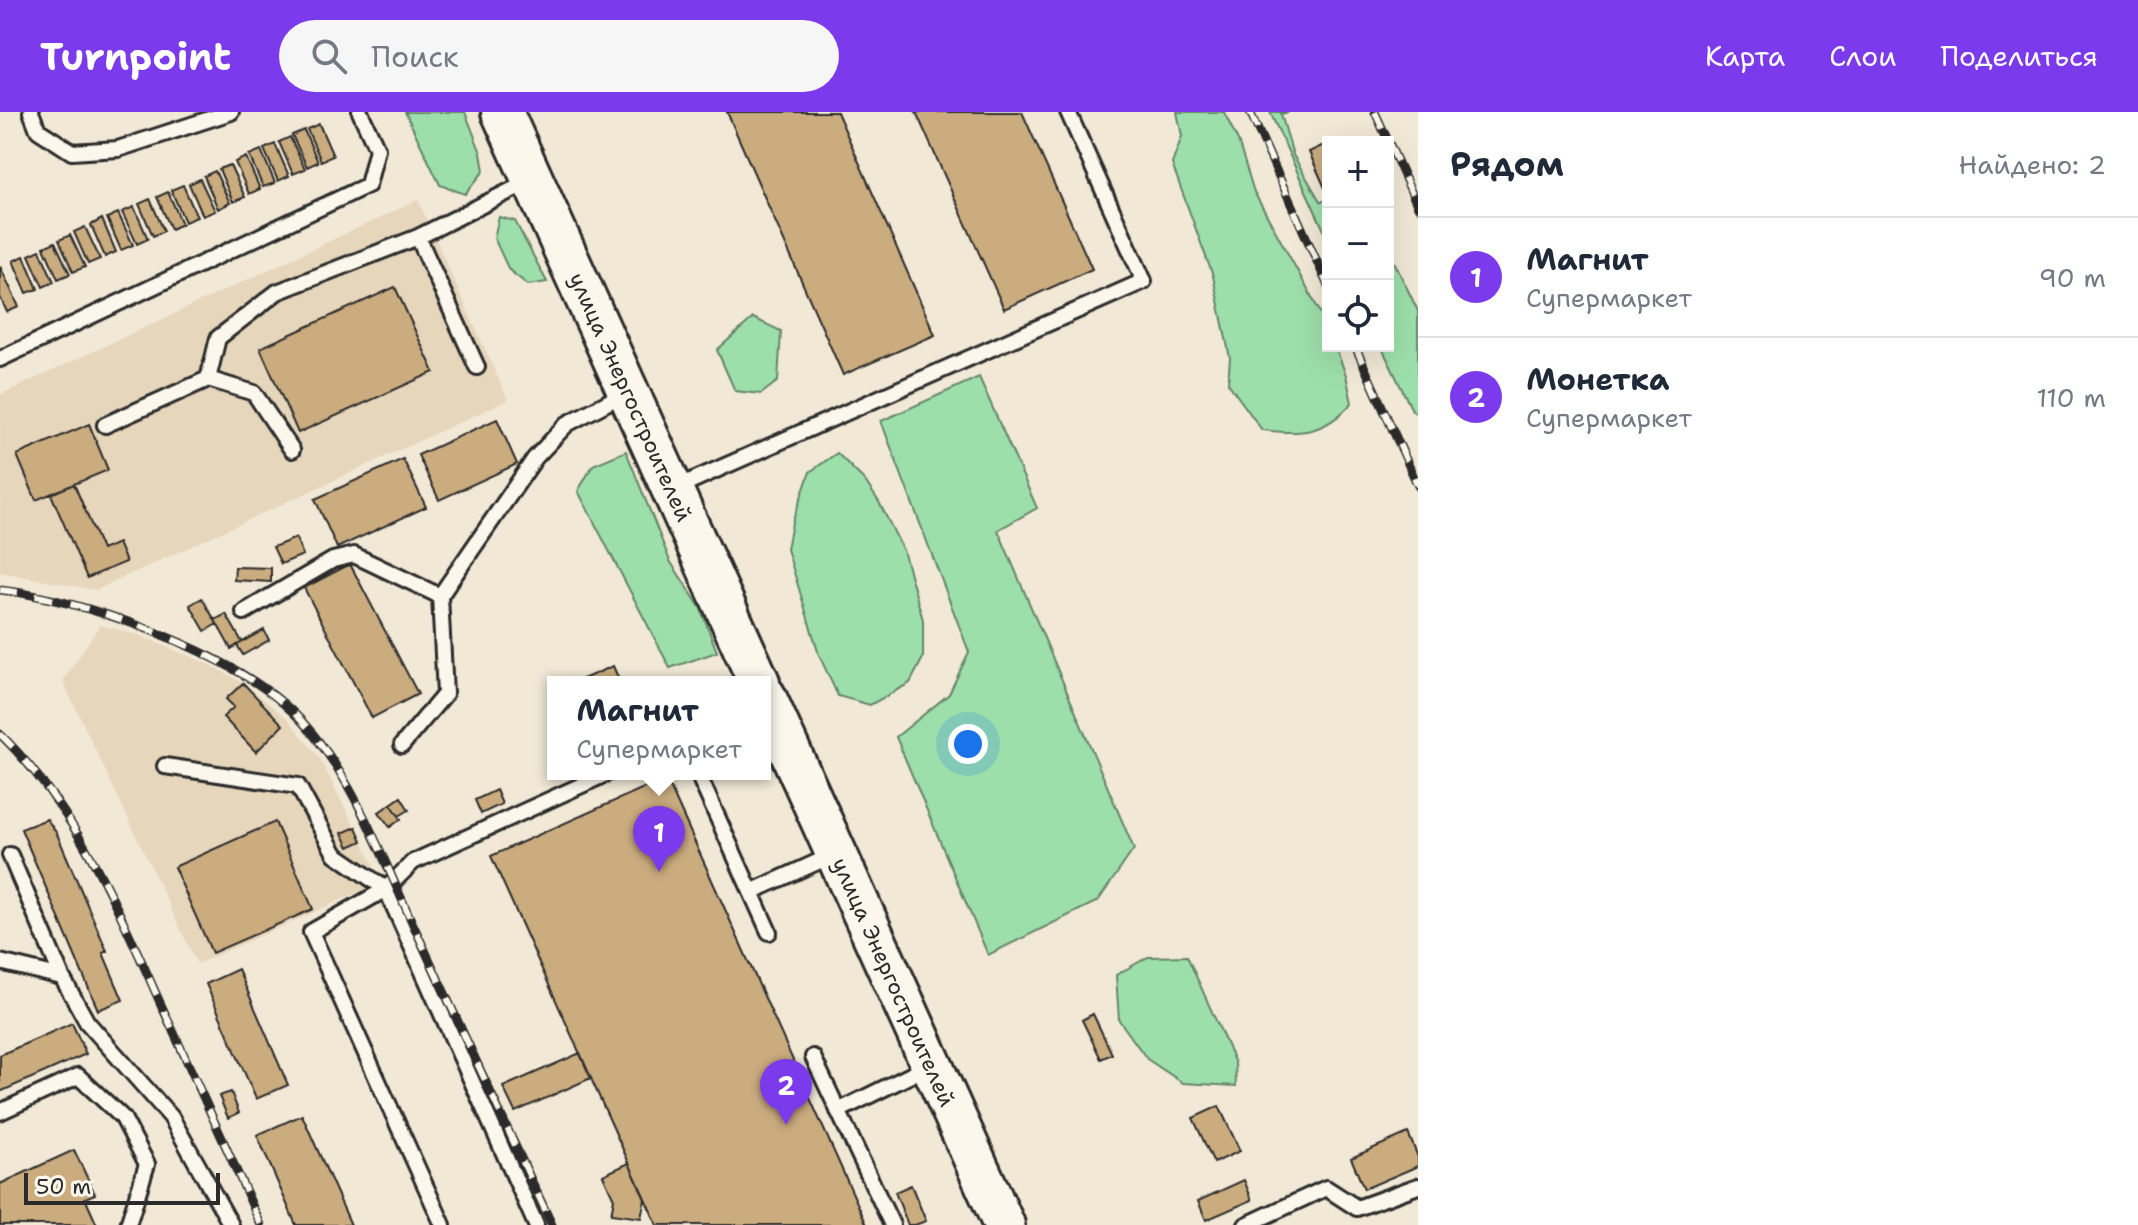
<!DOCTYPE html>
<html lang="ru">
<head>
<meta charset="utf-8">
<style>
	:root { --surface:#fff; --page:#f6f6f7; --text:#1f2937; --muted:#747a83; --line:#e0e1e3; --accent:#7c3aed }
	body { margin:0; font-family:"Shantell Sans",sans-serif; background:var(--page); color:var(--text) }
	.controls { position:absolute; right:24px; top:24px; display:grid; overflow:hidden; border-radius:0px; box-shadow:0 8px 32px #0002 }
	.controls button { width:72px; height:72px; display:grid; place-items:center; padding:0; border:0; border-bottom:2px solid var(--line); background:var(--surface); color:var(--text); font:40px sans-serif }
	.scale { position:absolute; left:24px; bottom:20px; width:196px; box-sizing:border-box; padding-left:8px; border:4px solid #2b2b2b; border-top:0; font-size:22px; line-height:28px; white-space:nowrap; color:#2b2b2b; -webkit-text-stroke:6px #fbf7ec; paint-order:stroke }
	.you { position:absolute; left:968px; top:632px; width:28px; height:28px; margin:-20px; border:6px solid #fff; border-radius:50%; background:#1a73e8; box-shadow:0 0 0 12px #1a73e833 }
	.badge { display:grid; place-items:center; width:52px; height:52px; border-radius:50%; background:var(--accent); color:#fff; font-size:26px; font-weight:700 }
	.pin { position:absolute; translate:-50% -66px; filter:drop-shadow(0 2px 4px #0008) }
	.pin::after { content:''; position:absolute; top:42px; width:28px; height:24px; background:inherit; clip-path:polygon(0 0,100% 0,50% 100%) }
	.popup { position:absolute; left:547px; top:564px; width:224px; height:104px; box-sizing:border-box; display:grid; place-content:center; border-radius:0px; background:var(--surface); filter:drop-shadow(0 2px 6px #0005); font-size:26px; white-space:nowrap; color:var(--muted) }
	.popup b { font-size:30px; color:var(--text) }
	.popup::after { content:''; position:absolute; left:50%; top:100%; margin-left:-16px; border:16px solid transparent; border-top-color:var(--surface) }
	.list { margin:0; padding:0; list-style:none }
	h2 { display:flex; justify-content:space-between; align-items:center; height:104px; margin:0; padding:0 32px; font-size:34px }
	h2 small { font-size:26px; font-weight:400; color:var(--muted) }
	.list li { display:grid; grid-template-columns:52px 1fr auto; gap:24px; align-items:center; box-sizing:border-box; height:120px; padding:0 32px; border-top:2px solid var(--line) }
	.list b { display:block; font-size:30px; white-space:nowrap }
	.list p { margin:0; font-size:26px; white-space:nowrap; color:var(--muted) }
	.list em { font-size:26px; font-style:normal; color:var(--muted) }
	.icon { flex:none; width:44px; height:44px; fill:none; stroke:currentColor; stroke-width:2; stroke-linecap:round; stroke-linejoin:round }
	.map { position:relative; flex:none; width:1418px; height:1113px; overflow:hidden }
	header { display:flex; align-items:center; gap:48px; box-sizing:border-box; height:112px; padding:0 40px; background:var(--accent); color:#fff }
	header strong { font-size:38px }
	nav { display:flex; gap:44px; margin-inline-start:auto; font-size:28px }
	.search { width:560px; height:72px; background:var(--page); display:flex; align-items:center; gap:20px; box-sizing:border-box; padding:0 28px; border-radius:44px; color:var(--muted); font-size:30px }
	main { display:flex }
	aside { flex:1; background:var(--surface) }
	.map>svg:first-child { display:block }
	.built { fill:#e6d6bc }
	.green { fill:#9ddfaa; stroke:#64856a; stroke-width:2 }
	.building { fill:#cbac7f; stroke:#2b2b2b; stroke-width:2 }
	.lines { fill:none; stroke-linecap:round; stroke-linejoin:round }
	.lane-casing { stroke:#2b2b2b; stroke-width:20 }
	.secondary-casing { stroke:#2b2b2b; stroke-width:46 }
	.lane { stroke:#fbf7ec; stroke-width:14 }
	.secondary { stroke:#fbf7ec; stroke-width:40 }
	.rail-casing { stroke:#2b2b2b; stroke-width:9 }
	.rail { stroke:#fbf7ec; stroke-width:6; stroke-dasharray:18; stroke-linecap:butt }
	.labels { text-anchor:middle; stroke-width:6; stroke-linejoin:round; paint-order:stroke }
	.street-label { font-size:22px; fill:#2b2b2b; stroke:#fbf7ec }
</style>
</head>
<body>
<header>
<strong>Turnpoint</strong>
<div class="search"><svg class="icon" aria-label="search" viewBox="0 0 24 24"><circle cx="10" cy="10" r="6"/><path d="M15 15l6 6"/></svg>Поиск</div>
<nav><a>Карта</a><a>Слои</a><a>Поделиться</a></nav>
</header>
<main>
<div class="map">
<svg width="1418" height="1113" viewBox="0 0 1418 1113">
	<rect width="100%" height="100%" fill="#f1e8d6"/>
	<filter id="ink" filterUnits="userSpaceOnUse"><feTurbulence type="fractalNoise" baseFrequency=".0125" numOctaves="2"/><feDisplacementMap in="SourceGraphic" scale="16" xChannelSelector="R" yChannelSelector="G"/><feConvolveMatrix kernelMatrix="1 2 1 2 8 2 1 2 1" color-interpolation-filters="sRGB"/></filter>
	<g filter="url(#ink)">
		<!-- built -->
		<path class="built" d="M418 88 508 288 96 478 0 460V283Z
			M100 513 138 523 208 552 243 571 288 607 320 647 373 751 370 775 197 852 63 569Z"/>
		<!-- green -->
		<path class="green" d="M405 0H465L481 41 484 59 465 82 440 73Z
			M1177 0H1224L1238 29 1254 80 1325 209 1328 234H1335L1346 263 1352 291C1324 322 1301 323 1262 318L1228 271 1230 246 1213 164 1172 52 1182 24Z
			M1270 0H1289L1281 2 1293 43 1320 89H1328V127Z
			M499 105 515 109 547 170 528 173 509 158 494 126Z
			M1388 137 1418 199V303L1412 298 1381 234H1388Z
			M753 206 781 219 778 269 761 282 735 279 717 238Z
			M979 265 1037 396 998 418 1134 737 1098 789 988 843 896 625 949 582 969 540 881 309Z
			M626 339 670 449 700 495 717 540 670 556 578 379 593 353Z
			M837 341 865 369 879 390 903 438 923 508V546L910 571 870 593 838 584 819 543 787 437 792 411 810 360Z
			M1187 844 1235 951 1236 974 1183 971 1147 947 1119 908 1116 863 1148 845Z"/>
		<!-- building -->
		<path class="building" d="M727 0H837L935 223 843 263Z
			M916 0H1022L1092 157 1004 197Z
			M319 12 333 44 321 49 307 17Z
			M304 18 318 50 307 55 292 23Z
			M290 25 305 57 293 62 279 30Z
			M1328 31V75L1325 76 1309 40Z
			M275 32 289 64 278 69 264 37Z
			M261 38 275 71 263 75 249 43Z
			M246 45 260 77 249 82 235 50Z
			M230 53 245 85 233 90 219 57Z
			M215 59 230 91 218 97 204 64Z
			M200 67 215 99 203 104 189 72Z
			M183 73 197 105 185 110 171 78Z
			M168 80 182 112 171 117 157 85Z
			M150 87 164 119 153 124 139 92Z
			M134 95 148 127 137 132 122 100Z
			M118 101 133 133 121 138 107 106Z
			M102 107 116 140 105 145 91 113Z
			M85 115 100 147 88 152 74 120Z
			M70 123 85 155 73 160 59 128Z
			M55 130 70 162 58 167 44 135Z
			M40 138 54 170 43 175 29 143Z
			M24 144 38 177 27 181 13 149Z
			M0 154 19 195 7 200 0 185Z
			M395 175 434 260 298 321 260 236Z
			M497 307 517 352 439 388 418 343Z
			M89 312 108 358 36 388 17 343Z
			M403 347 426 395 337 436 315 387Z
			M74 372 102 438 118 431 126 450 87 466 51 382Z
			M296 426 303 443 281 452 273 435Z
			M350 452 418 582 372 606 304 476Z
			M235 455 271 456V470L234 468Z
			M202 486 217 512 205 519 190 493Z
			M226 502 242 530 231 537 215 508Z
			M264 518 269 528 243 543 237 533Z
			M613 554 620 570H576Z
			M243 571 283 613 256 640 223 605 234 595 226 587Z
			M666 666 867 1113H657L629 1051 491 744Z
			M496 678 502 692 481 702 475 688Z
			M401 685 409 698 399 704 391 692Z
			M391 692 401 707 390 715 379 700Z
			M47 707 57 722 107 839 103 841 123 888 98 898 21 717Z
			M275 710 313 797 212 841 174 755Z
			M356 715 362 729 349 735 342 721Z
			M238 857 288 973 256 987 206 872Z
			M1093 902 1112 942 1101 947 1082 908Z
			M72 911 86 942 0 980V943Z
			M580 941 591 966 515 1000 503 975Z
			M231 980 239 1001 228 1006 219 984Z
			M1219 994 1240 1039 1214 1051 1193 1006Z
			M302 1003 351 1113H296L257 1023Z
			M1408 1021 1418 1045V1054L1364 1077 1351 1046Z
			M74 1038 95 1082 85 1086 97 1113H0V1072Z
			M629 1051 645 1087 641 1106 611 1102 614 1087 603 1063Z
			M1244 1068 1252 1088 1206 1108 1198 1089Z
			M911 1073 926 1109 915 1113H908L895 1080Z"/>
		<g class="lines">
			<defs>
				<path id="lane" d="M31 0 38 18 72 40 118 37 231 0
					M418 125 477 255
					M0 247 368 73 377 37 360 0
					M208 267 254 281 292 338
					M105 313 208 267 218 226 277 180 418 125 530 69
					M673 377 1144 169 1068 0
					M244 500 333 448 354 443 440 484
					M402 633 445 582 440 484 535 346 567 312 625 281
					M165 654 298 674 335 742 386 777 536 1113
					M698 662 769 820
					M10 743 62 865
					M751 780 835 742
					M0 850 62 865 87 910 171 1005 231 1113
					M813 945 892 1113
					M838 999 931 953
					M0 1000 78 964 123 1006 147 1052 128 1113
					M443 1113 311 820 386 777 413 750 606 662
					M1246 1113 1326 1076 1357 1096 1418 1074"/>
				<path id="secondary" d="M502 0 759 570
					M765 584 1004 1113"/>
			</defs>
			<!-- lane casing -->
			<use href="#lane" class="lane-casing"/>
			<!-- secondary casing -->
			<use href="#secondary" class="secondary-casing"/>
			<!-- lane -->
			<use href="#lane" class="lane"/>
			<!-- secondary -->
			<use href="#secondary" class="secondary"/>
			<defs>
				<path id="rail" d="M1250 0 1328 174
					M1375 0 1418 95
					M1355 234 1418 374
					M0 478C82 487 221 537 284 592 348 647 382 746 417 821 462 918 507 1016 552 1113
					M0 622C75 695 116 792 158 886 193 962 227 1037 261 1113"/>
			</defs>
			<!-- rail casing -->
			<use href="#rail" class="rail-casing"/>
			<!-- rail -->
			<use href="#rail" class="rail"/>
		</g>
	</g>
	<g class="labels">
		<!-- street labels -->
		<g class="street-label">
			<text transform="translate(631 285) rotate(66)" y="8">улица Энергостроителей</text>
			<text transform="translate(894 870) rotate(66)" y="8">улица Энергостроителей</text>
		</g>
	</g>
</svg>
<div class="controls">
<button>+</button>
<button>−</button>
<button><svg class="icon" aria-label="locate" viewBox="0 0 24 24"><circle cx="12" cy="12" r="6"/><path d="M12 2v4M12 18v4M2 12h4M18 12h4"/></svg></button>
</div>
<div class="scale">50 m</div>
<div class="you"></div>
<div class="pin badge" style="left:659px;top:760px">1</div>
<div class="popup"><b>Магнит</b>Супермаркет</div>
<div class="pin badge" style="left:786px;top:1013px">2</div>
</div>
<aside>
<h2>Рядом<small>Найдено: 2</small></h2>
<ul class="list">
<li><span class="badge">1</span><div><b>Магнит</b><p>Супермаркет</p></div><em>90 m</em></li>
<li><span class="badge">2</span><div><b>Монетка</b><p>Супермаркет</p></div><em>110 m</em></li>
</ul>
</aside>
</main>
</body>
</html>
